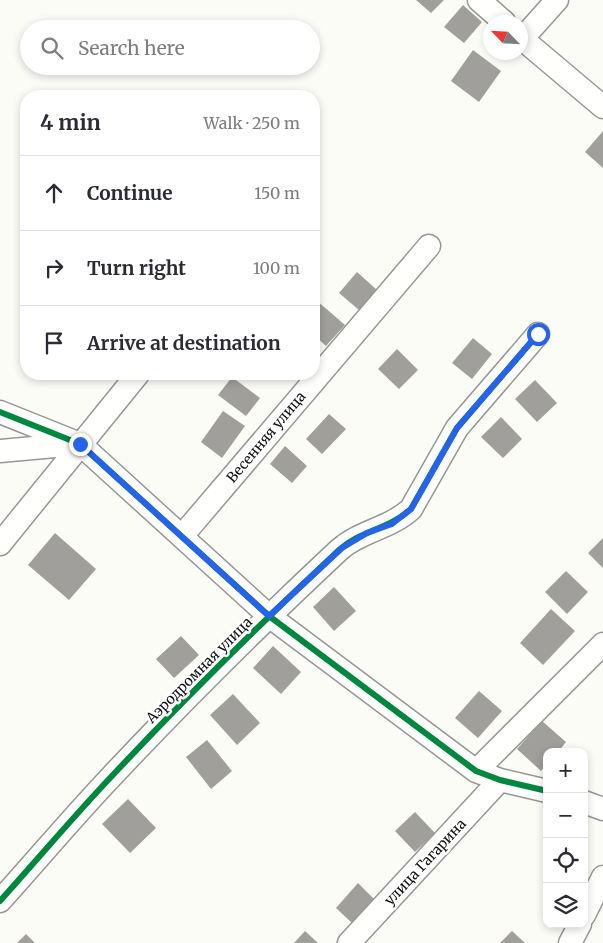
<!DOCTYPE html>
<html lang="en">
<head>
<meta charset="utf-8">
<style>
	:root { --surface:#fff; --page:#f7f7f7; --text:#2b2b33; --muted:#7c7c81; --line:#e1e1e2 }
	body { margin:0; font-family:Merriweather,serif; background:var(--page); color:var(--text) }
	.controls { position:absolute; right:15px; bottom:15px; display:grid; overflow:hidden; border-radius:10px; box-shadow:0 2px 8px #0003 }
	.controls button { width:45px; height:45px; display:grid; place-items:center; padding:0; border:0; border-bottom:1px solid var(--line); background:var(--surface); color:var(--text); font:25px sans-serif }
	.compass { position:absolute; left:483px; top:15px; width:45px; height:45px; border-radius:50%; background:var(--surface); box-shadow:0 2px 8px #0003; rotate:295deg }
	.stop { position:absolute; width:15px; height:15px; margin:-11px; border:4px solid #2563eb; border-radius:50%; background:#fff }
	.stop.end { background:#2563eb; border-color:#fff; box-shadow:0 1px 5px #0008 }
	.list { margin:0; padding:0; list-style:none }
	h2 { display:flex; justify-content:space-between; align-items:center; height:65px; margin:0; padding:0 20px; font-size:21px }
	h2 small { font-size:16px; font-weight:400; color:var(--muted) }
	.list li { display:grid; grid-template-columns:32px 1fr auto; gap:15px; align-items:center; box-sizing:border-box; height:75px; padding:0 20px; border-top:1px solid var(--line) }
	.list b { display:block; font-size:19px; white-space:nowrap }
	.list em { font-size:16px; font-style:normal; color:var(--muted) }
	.icon { flex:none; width:28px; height:28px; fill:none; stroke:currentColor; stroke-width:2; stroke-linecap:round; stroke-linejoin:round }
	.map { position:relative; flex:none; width:603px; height:943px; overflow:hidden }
	.search { position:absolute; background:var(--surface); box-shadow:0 2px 8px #0003; left:20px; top:20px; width:300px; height:55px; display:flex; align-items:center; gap:12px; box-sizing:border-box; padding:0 18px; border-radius:28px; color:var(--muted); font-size:19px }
	.panel { position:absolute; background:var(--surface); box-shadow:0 2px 8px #0003; left:20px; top:90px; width:300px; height:290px; border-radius:20px }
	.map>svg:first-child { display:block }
	.building { fill:#a09f9b }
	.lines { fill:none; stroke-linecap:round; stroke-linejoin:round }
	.minor-casing { stroke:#969694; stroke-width:25 }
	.minor { stroke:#fffffe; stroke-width:22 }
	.cycleway-casing { stroke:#fff; stroke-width:9 }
	.cycleway { stroke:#00873e; stroke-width:6 }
	.route { stroke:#2563eb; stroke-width:6 }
	.labels { text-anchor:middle; stroke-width:5; stroke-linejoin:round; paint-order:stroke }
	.street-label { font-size:14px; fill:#101010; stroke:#fff }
</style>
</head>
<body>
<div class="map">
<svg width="603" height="943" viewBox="0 0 603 943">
	<rect width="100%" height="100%" fill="#fcfcf7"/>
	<!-- building -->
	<path class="building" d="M416 0H444L431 13Z
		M463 5 482 22 464 43 444 27Z
		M473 50 501 71 479 102 451 81Z
		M603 131V168L585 152Z
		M357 272 377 290 359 310 339 293Z
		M316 300 345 325 326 346 314 335V303Z
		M473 338 492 354 472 379 452 363Z
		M397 349 418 370 399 389 378 369Z
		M232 377 260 398 246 416 218 395Z
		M535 380 557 403 537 422 515 399Z
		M223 411 245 426 222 458 201 442Z
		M329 414 346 429 322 454 306 439Z
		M501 417 522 439 503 458 481 437Z
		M285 446 307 466 292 483 270 464Z
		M55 533 96 569 69 600 28 565Z
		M603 538V568L588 553Z
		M566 571 588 592 567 614 545 592Z
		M334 587 356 611 334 631 313 607Z
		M551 609 575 631 543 665 520 643Z
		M181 636 199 655 174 678 156 659Z
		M273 646 301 672 281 694 253 668Z
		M479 691 502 711 478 738 455 718Z
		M233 694 260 723 237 745 210 715Z
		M542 721 566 742 558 752H547V764L541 771 517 749Z
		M207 740 232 771 211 789 186 757Z
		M128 799 156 828 130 853 102 824Z
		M415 812 435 833 415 852 395 831Z
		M358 883 374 899 352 923 336 908Z
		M305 931 318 943H294Z
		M512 931 525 943H500Z
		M26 934 35 943H17Z"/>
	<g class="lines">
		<defs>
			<path id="minor" d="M479 0 504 22
				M520 37 603 107
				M522 39 557 0
				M0 412 80 444 269 616 476 771 500 780 547 791
				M0 451 77 444
				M182 536 429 246
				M0 544 138 374
				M476 771 603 644
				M584 802 603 809
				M0 901C37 860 73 817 111 777 184 699 261 623 339 550 360 531 389 529 411 509L457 428 538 334
				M584 915 603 877
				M349 943 500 780
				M570 943 580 924"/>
		</defs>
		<!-- minor casing -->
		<use href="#minor" class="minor-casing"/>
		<!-- minor -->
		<use href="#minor" class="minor"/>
		<defs>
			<path id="cycleway" d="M0 412 80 444 269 616 476 771 500 780 547 791
				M0 901C37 860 73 817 111 777 184 699 261 623 339 550 360 531 389 529 411 509L457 428 538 334"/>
		</defs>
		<!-- cycleway casing -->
		<use href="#cycleway" class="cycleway-casing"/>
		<!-- cycleway -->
		<use href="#cycleway" class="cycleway"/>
	</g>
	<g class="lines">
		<!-- route -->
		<path class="route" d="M80 444 269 616 342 548 367 533 392 524 411 509 457 428 538 334"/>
	</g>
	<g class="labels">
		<!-- street labels -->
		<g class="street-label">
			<text transform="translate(266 437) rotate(-50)" y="5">Весенняя улица</text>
			<text transform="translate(199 670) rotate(-45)" y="5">Аэродромная улица</text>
			<text transform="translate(425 862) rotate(-47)" y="5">улица Гагарина</text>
		</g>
	</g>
</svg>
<div class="controls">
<button>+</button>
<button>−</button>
<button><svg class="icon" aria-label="locate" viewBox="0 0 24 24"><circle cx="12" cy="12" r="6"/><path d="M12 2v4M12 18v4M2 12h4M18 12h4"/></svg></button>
<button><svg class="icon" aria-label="layers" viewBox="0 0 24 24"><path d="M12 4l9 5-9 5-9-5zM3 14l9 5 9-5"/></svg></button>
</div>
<svg class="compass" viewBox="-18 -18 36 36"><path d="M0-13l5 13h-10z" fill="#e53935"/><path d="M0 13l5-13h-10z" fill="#7c7c81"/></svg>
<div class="stop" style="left:538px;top:334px"></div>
<div class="stop end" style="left:80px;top:444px"></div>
<div class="search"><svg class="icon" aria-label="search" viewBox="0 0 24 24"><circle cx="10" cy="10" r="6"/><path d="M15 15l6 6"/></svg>Search here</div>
<section class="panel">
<h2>4 min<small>Walk · 250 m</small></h2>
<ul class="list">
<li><svg class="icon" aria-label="ahead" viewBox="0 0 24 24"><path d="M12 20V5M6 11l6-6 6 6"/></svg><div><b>Continue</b></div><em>150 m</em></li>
<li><svg class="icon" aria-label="right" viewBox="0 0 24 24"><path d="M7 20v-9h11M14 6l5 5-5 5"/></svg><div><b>Turn right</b></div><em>100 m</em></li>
<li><svg class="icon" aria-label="arrive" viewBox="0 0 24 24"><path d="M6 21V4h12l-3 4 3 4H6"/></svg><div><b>Arrive at destination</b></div></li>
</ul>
</section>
</div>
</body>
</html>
